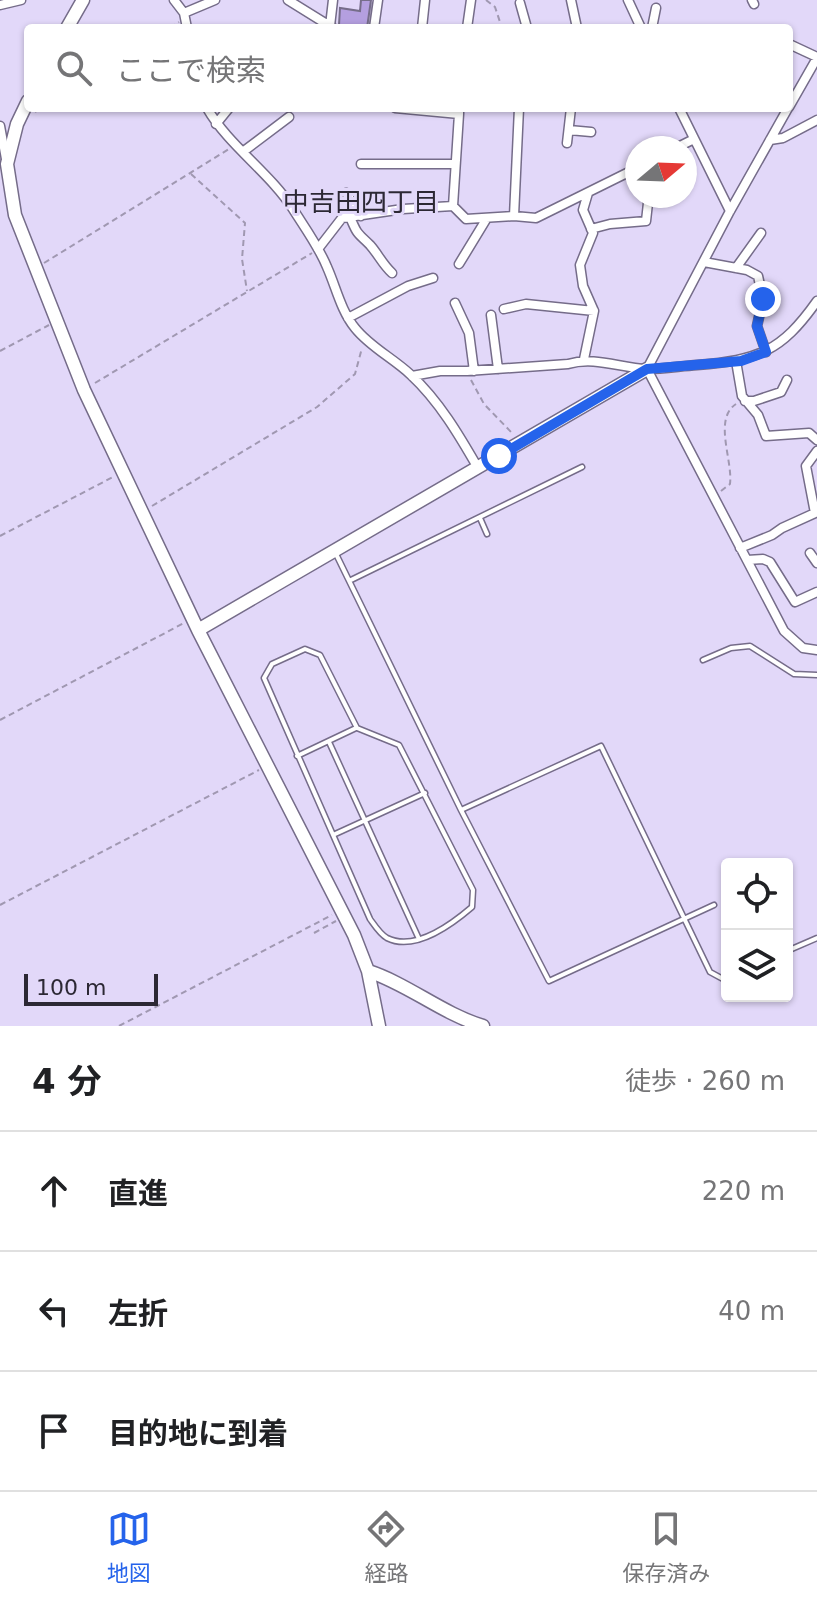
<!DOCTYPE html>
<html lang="ja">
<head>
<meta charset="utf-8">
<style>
	:root { --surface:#fff; --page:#f6f6f6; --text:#202124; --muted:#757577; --line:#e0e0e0; --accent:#2563eb }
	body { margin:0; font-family:"DejaVu Sans","Noto Sans JP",sans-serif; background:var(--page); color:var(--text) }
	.controls { position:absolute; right:24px; bottom:24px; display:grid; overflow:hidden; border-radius:8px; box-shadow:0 2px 6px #0004 }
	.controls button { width:72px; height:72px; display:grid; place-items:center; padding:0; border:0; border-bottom:2px solid var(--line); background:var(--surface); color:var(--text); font:40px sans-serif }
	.compass { position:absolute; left:625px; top:136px; width:72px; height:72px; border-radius:50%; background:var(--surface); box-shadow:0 2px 6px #0004; rotate:71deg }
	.scale { position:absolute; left:24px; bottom:20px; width:134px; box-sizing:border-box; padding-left:8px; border:4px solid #2c2834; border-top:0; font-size:22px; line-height:28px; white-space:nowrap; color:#2c2834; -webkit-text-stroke:6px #e2d8f9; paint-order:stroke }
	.stop { position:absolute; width:24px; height:24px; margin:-18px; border:6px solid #2563eb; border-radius:50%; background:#fff }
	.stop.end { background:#2563eb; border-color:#fff; box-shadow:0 2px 8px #0008 }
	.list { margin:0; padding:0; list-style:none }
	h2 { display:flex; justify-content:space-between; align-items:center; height:104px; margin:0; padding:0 32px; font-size:34px }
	h2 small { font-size:26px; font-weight:400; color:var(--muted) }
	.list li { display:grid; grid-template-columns:52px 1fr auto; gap:24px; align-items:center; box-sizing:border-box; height:120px; padding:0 32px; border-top:2px solid var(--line) }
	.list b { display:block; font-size:30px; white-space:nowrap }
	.list em { font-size:26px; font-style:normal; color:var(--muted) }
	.icon { flex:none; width:44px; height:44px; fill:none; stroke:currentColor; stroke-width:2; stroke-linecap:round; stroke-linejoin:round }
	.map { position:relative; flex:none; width:817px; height:1026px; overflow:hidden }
	.search { position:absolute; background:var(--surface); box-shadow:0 2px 6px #0004; left:24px; right:24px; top:24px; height:88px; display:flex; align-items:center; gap:20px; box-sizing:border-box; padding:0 28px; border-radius:8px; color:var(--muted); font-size:30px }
	.sheet { height:464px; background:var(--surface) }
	nav { display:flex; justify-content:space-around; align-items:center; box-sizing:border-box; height:112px; border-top:2px solid var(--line); background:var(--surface); font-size:22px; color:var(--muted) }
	nav a { display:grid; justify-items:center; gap:4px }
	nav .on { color:var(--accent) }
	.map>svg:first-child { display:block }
	.building { fill:#b49fdf; stroke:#766d8a; stroke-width:2; filter:url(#shadow) }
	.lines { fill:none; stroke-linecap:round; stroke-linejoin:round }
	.lane-casing { stroke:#756c89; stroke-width:7 }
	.street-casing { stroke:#756c89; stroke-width:11 }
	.secondary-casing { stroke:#756c89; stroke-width:15 }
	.path { stroke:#a098b1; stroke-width:2; stroke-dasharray:6 4; stroke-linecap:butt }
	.lane { stroke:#fff; stroke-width:4 }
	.street { stroke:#fff; stroke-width:8 }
	.secondary { stroke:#fff; stroke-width:12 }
	.route { stroke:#2563eb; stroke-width:10 }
	.labels { text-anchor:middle; stroke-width:6; stroke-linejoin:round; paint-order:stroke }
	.neighbourhood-label { font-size:26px; fill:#2c2834; stroke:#e2d8f9 }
</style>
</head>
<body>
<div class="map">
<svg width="817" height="1026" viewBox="0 0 817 1026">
	<defs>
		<filter id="shadow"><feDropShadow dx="3.5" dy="3.5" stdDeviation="0" flood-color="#0004"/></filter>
	</defs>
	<rect width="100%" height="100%" fill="#e2d8f9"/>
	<!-- building -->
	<path class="building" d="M361 0H371L367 28 339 25 340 8 360 11Z"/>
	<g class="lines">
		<defs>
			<path id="lane" d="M480 518 487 534
				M336 554 461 810 549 981 714 905
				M351 580 582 467
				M305 649 320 655 357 728 399 745 473 890 472 907C451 925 415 952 387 938 380 934 375 926 370 919L264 678 272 664Z
				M703 660 731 648 750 646 794 674 817 675
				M329 742 419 939
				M297 756 356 728
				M461 810 601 746 710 972 723 979 727 977
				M333 835 425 793
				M787 951 817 938"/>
			<path id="street" d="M174 0 184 13 187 28
				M288 0 333 28
				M571 0 577 28
				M628 0 641 28
				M752 0 754 4
				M520 3 527 28
				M0 5 21 0
				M184 13 215 0
				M330 26 333 0
				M374 28 378 0
				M422 28 425 0
				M467 28 471 0
				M652 28 656 8
				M789 44 817 57
				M789 107 817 58
				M207 108C228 145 270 173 293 209 305 228 319 247 327 267 336 287 341 311 355 328 370 347 393 358 411 375 439 401 459 435 478 468
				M395 108 459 114V108
				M679 108 730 211
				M216 124 229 108
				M0 126 6 159
				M569 130 591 132
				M770 140 783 138 817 120
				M567 143 571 108
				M676 148 694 139
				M244 151 289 117
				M361 164H455
				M346 193 361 216
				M453 206 459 114
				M514 216 519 108
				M350 217C358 236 357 232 370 245 378 254 383 265 392 273
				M591 229 610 224 646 221 648 203 646 196
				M318 249 342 218 403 209 453 206 466 219 514 216 536 218 637 168
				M704 262 747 270 758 276 763 299 757 326 766 352
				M459 264 487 218
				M736 268 761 233
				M455 303 469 333 474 371
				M504 309 526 304 594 311
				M491 315 498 369
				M348 318 408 286 433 278
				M584 359 594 311 583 286 580 265 593 233 583 210 588 193
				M736 361 742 396 758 415 766 436 809 433 817 440
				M647 369 784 631 803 648 817 650
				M647 369 730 211 788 108
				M412 376 440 371H467L568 364C595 356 620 368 647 369 664 369 681 366 697 365 758 360 781 352 817 301
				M745 401H754L781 392 787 380
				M740 548 772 535 782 528 815 513 806 466 817 451
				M810 553 817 563
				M747 560 763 559 770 562 795 602 817 592"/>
			<path id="secondary" d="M67 28 83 0
				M28 101 17 124 7 164 15 215 84 390 198 630 354 935 368 971 379 1026
				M198 630 647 369
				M368 971C408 984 441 1013 483 1026"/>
		</defs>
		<!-- lane casing -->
		<use href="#lane" class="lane-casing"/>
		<!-- street casing -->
		<use href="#street" class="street-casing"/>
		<!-- secondary casing -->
		<use href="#secondary" class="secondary-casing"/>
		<!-- path -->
		<path class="path" d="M486 0 495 7 502 28
			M170 28 179 22
			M35 112 42 108
			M191 174 245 223 242 259 247 291
			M44 263 229 149
			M0 351 49 325
			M471 380 484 404 513 434
			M95 383 312 253
			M721 491 730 484C733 460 713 419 736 404
			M152 506 317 407 355 374 362 348
			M0 536 113 477
			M0 720 184 623
			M0 905 259 770
			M314 933 336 921
			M119 1026 332 915"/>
		<!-- lane -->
		<use href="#lane" class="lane"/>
		<!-- street -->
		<use href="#street" class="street"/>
		<!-- secondary -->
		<use href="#secondary" class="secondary"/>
	</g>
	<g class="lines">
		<!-- route -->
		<path class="route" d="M499 456 647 369 741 361 766 352 757 326 763 299"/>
	</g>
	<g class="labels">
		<!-- neighbourhood labels -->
		<g class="neighbourhood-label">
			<text x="361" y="211">中吉田四丁目</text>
		</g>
	</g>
</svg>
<div class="controls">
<button><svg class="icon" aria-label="locate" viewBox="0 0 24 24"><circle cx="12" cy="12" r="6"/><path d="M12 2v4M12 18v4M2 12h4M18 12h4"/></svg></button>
<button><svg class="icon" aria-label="layers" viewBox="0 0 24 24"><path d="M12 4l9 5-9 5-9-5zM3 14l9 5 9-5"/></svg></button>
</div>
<svg class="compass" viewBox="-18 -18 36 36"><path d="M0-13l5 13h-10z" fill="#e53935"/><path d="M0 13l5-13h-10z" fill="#757577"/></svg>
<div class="scale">100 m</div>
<div class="stop" style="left:499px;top:456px"></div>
<div class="stop end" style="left:763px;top:299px"></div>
<div class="search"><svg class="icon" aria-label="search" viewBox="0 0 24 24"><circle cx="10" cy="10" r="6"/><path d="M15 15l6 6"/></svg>ここで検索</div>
</div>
<section class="sheet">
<h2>4 分<small>徒歩 · 260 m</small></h2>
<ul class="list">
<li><svg class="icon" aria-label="ahead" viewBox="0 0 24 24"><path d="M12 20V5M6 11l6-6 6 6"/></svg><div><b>直進</b></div><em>220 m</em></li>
<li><svg class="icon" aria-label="left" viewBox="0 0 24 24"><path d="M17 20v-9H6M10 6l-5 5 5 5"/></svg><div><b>左折</b></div><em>40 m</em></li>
<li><svg class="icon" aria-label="arrive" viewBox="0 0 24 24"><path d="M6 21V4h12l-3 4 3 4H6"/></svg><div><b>目的地に到着</b></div></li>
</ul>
</section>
<nav>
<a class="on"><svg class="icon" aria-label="map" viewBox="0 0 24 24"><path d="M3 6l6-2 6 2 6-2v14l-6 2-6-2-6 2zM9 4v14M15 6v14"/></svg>地図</a>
<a><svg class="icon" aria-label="directions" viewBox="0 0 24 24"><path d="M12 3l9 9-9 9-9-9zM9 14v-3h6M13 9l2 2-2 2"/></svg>経路</a>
<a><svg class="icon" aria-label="saved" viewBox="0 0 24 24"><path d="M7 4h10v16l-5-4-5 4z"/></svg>保存済み</a>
</nav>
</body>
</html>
